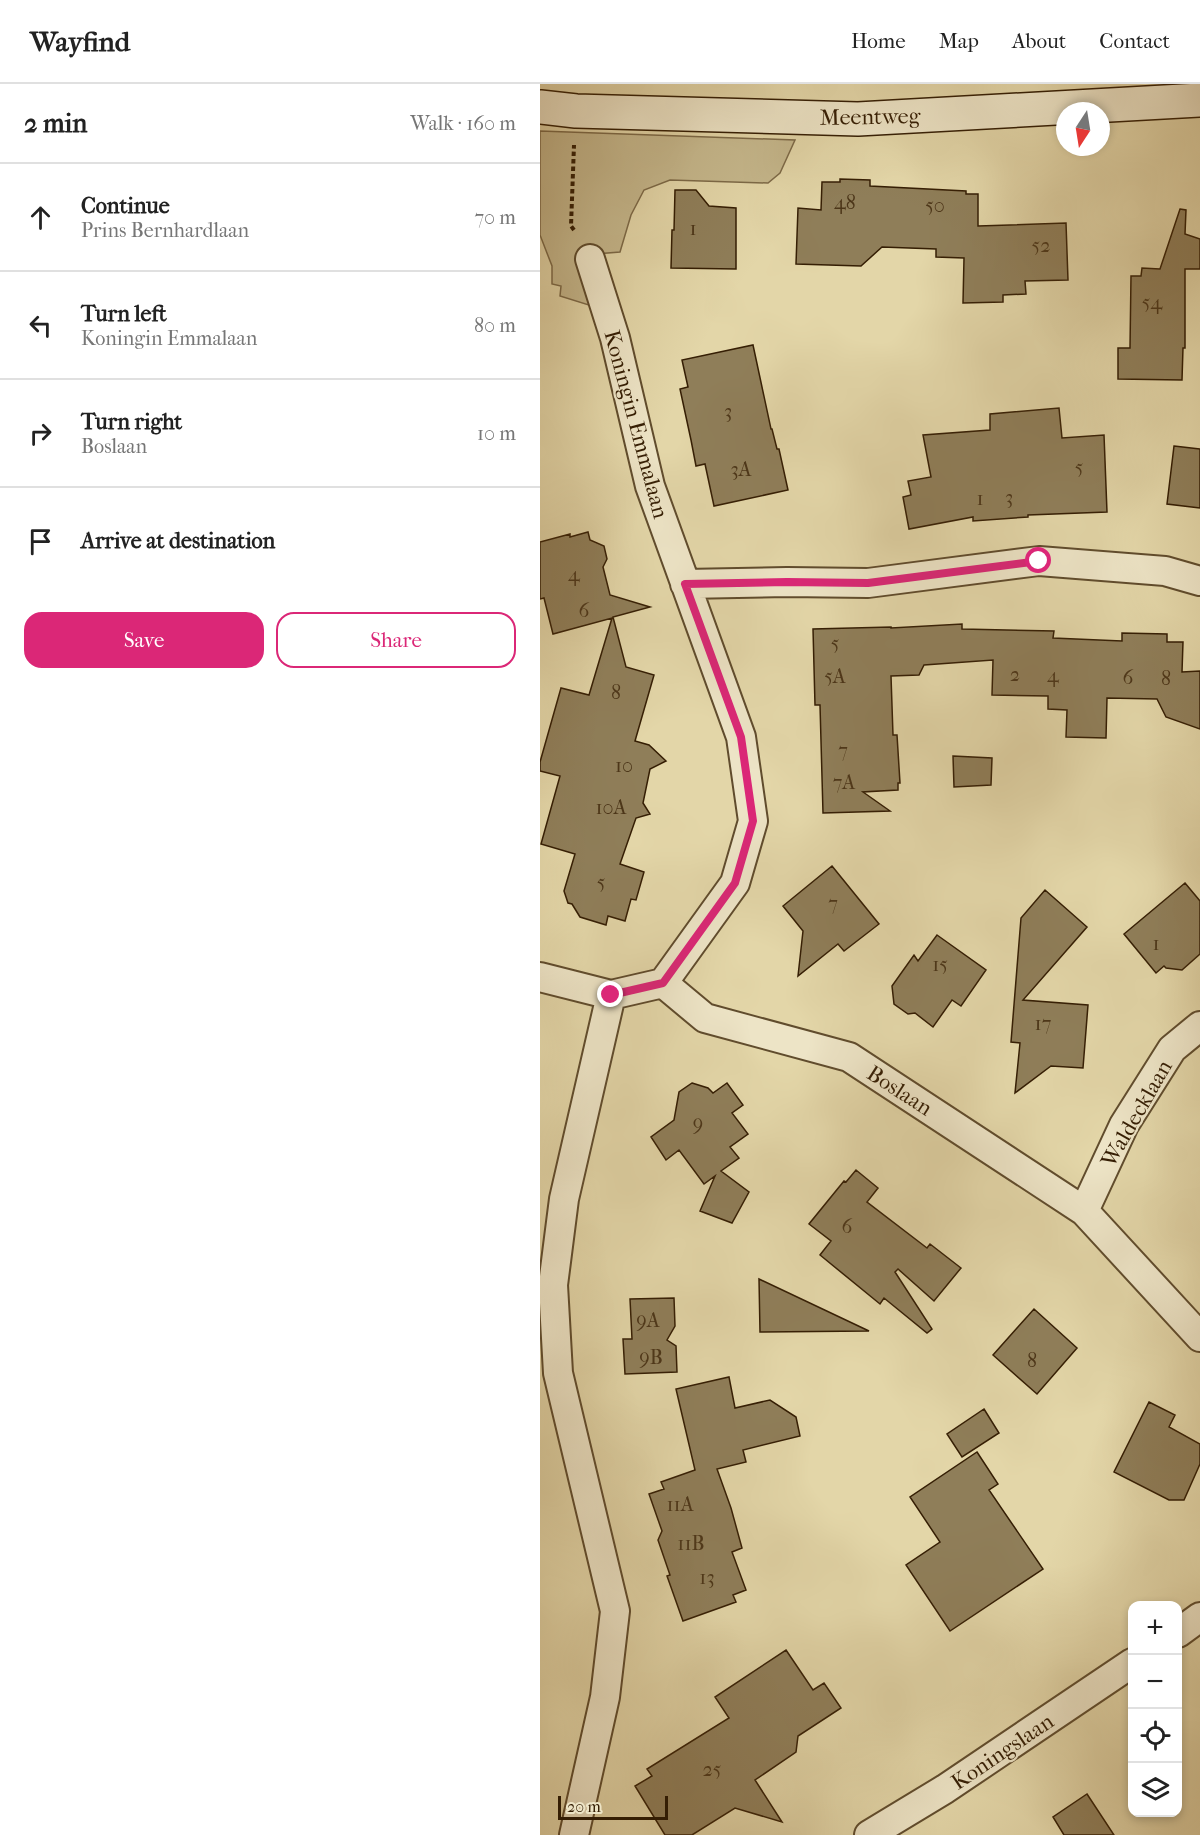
<!DOCTYPE html>
<html lang="en">
<head>
<meta charset="utf-8">
<style>
	:root { --surface:#fff; --page:#f6f6f6; --text:#222; --muted:#767676; --line:#e0e0e0; --accent:#db2777 }
	body { margin:0; font-family:"IM FELL French Canon",serif; background:var(--page); color:var(--text) }
	.controls { position:absolute; right:18px; bottom:18px; display:grid; overflow:hidden; border-radius:12px; box-shadow:0 3px 9px #0003 }
	.controls button { width:54px; height:54px; display:grid; place-items:center; padding:0; border:0; border-bottom:2px solid var(--line); background:var(--surface); color:var(--text); font:30px sans-serif }
	.compass { position:absolute; left:516px; top:18px; width:54px; height:54px; border-radius:50%; background:var(--surface); box-shadow:0 3px 9px #0003; rotate:192deg }
	.scale { position:absolute; left:18px; bottom:15px; width:110px; box-sizing:border-box; padding-left:6px; border:3px solid #351e04; border-top:0; font-size:16px; line-height:21px; white-space:nowrap; color:#351e04; -webkit-text-stroke:4px #ede4c6; paint-order:stroke }
	.stop { position:absolute; width:18px; height:18px; margin:-14px; border:4px solid #db2777; border-radius:50%; background:#fff }
	.stop.end { background:#db2777; border-color:#fff; box-shadow:0 2px 6px #0008 }
	.list { margin:0; padding:0; list-style:none }
	h2 { display:flex; justify-content:space-between; align-items:center; height:78px; margin:0; padding:0 24px; font-size:26px }
	h2 small { font-size:20px; font-weight:400; color:var(--muted) }
	.list li { display:grid; grid-template-columns:39px 1fr auto; gap:18px; align-items:center; box-sizing:border-box; height:108px; padding:0 24px; border-top:2px solid var(--line) }
	.list b { display:block; font-size:22px; white-space:nowrap }
	.list p { margin:0; font-size:20px; white-space:nowrap; color:var(--muted) }
	.list em { font-size:20px; font-style:normal; color:var(--muted) }
	.actions { display:flex; gap:12px; padding:18px 24px }
	.actions a { flex:1; padding:14px 0; border:2px solid var(--accent); border-radius:18px; text-align:center; font-size:21px; color:var(--accent) }
	.actions .main { background:var(--accent); color:#fff }
	.icon { flex:none; width:33px; height:33px; fill:none; stroke:currentColor; stroke-width:2; stroke-linecap:round; stroke-linejoin:round }
	.map { position:relative; flex:none; width:660px; height:1751px; overflow:hidden }
	header { display:flex; align-items:center; gap:36px; box-sizing:border-box; height:84px; padding:0 30px; background:var(--surface); border-bottom:2px solid var(--line) }
	header strong { font-size:28px }
	nav { display:flex; gap:33px; margin-inline-start:auto; font-size:21px }
	main { display:flex }
	aside { flex:1; background:var(--surface) }
	.map>svg:first-child { display:block }
	.green { fill:#c5b78c; stroke:#7d6a48; stroke-width:1.5 }
	.building { fill:#8f7e59; stroke:#351e04; stroke-width:1.5 }
	.lines { fill:none; stroke-linecap:round; stroke-linejoin:round }
	.minor-casing { stroke:#604c2d; stroke-width:32 }
	.secondary-casing { stroke:#351e04; stroke-width:36 }
	.path { stroke:#351e04; stroke-width:4; stroke-dasharray:4.5 3; stroke-linecap:butt }
	.minor { stroke:#ede4c6; stroke-width:28 }
	.secondary { stroke:#ede4c6; stroke-width:33 }
	.route { stroke:#db2777; stroke-width:8 }
	.labels { text-anchor:middle; stroke-width:4.5; stroke-linejoin:round; paint-order:stroke }
	.number-label { font-size:20px; fill:#4c3619 }
	.street-label { font-size:22px; fill:#351e04; stroke:#ede4c6 }
</style>
</head>
<body>
<header>
<strong>Wayfind</strong>
<nav><a>Home</a><a>Map</a><a>About</a><a>Contact</a></nav>
</header>
<main>
<aside>
<h2>2 min<small>Walk · 160 m</small></h2>
<ul class="list">
<li><svg class="icon" aria-label="ahead" viewBox="0 0 24 24"><path d="M12 20V5M6 11l6-6 6 6"/></svg><div><b>Continue</b><p>Prins Bernhardlaan</p></div><em>70 m</em></li>
<li><svg class="icon" aria-label="left" viewBox="0 0 24 24"><path d="M17 20v-9H6M10 6l-5 5 5 5"/></svg><div><b>Turn left</b><p>Koningin Emmalaan</p></div><em>80 m</em></li>
<li><svg class="icon" aria-label="right" viewBox="0 0 24 24"><path d="M7 20v-9h11M14 6l5 5-5 5"/></svg><div><b>Turn right</b><p>Boslaan</p></div><em>10 m</em></li>
<li><svg class="icon" aria-label="arrive" viewBox="0 0 24 24"><path d="M6 21V4h12l-3 4 3 4H6"/></svg><div><b>Arrive at destination</b></div></li>
</ul>
<div class="actions"><a class="main">Save</a><a>Share</a></div>
</aside>
<div class="map">
<svg width="660" height="1751" viewBox="0 0 660 1751">
	<rect width="100%" height="100%" fill="#e3d6a8"/>
	<filter id="stains"><feTurbulence type="fractalNoise" baseFrequency=".00333" numOctaves="4"/><feColorMatrix values="0 0 0 0 .2 0 0 0 0 .09 0 0 0 0 .02 0 0 0 .5 -.17"/></filter>
	<radialGradient id="worn" r=".72"><stop offset=".6" stop-color="#630" stop-opacity="0"/><stop offset="1" stop-color="#630" stop-opacity=".3"/></radialGradient>
	<!-- green -->
	<path class="green" d="M0 47 255 56 240 89 228 99 130 96 104 106 91 131 80 168 43 171 55 223 20 212 21 202 12 200V182L0 151Z"/>
	<!-- building -->
	<path class="building" d="M300 95 330 96V102L426 107V110H438V142L526 139 528 196 485 197 486 210 463 211V218L423 219 424 174 396 173V165L342 163 321 182 256 180 258 124 281 126 282 98H300Z
		M135 106H156L169 122 196 124V185L131 184 132 146H134Z
		M640 125 646 126 645 150 660 155V185H645V264H643L642 296 578 295V264H590L591 192H601L602 184 620 185Z
		M213 261 231 345H232L237 365H239L248 406 174 422 165 380 156 382 151 356 140 305 148 303 142 276Z
		M519 324 522 354 564 351 567 428 488 431V433L433 437V433L369 445 363 413 371 411 368 397 391 393 383 351 450 346V330Z
		M634 362 660 365V424L627 420Z
		M48 448 50 456 64 462 67 475 63 483 70 511 110 523 73 533 86 583 114 591 95 657 109 661 126 677 110 685 103 719 110 730 96 734 80 780 104 788 96 816 91 815 85 837 68 832 66 841 40 833 32 820 28 819 24 807 35 770 1 760 20 692 0 687V678L21 604 49 611 72 534 13 550 4 514 0 515V458L30 450V453Z
		M422 540V545L514 547 513 554 582 557V549L627 550V558H643L642 588 660 587V645L626 633 617 615 567 614 566 654 526 653 527 626 508 625V612L452 611 453 576 384 581 379 591 351 592 353 651H357L360 699H358V706L323 708 350 727 283 729 280 621H275L273 545 351 543V544Z
		M413 672 452 674 451 701 414 703Z
		M292 782 339 840 304 867 298 860 258 892 263 847 243 822Z
		M645 799 660 817V870L642 886 626 884 624 882 616 889 584 850Z
		M505 806 547 843 483 916 548 921 543 984 511 982 475 1009 480 959 471 958 481 834Z
		M397 851 446 886 421 922 412 916 393 943 375 929 368 930 354 920 352 902 374 871 378 877Z
		M152 999 168 1004 173 1009 187 999 203 1021 192 1029 208 1050 190 1063 199 1074 181 1087 209 1108 192 1139 160 1127 175 1092 164 1100 139 1066 126 1076 111 1053 134 1036 139 1008Z
		M316 1086 338 1104 327 1118 387 1164 390 1160 421 1184 394 1217 358 1185 355 1188 392 1245 387 1249 344 1214 340 1220 280 1171 291 1157 269 1140 304 1097 306 1098Z
		M219 1195 329 1247 220 1248Z
		M134 1214 135 1242 127 1256 136 1262 137 1288 85 1290 83 1255H92L90 1215Z
		M494 1225 537 1264 497 1310 453 1271Z
		M189 1293 195 1324 230 1316 256 1333 260 1352 203 1366 206 1378 177 1385 191 1424 202 1464 192 1468 206 1506 193 1511 196 1518 143 1537 127 1492 130 1491 118 1456 122 1447 109 1410 124 1405 121 1398 155 1386 136 1305Z
		M609 1318 635 1331 629 1343 660 1360V1380L644 1416H629L574 1388Z
		M444 1325 459 1349 422 1373 407 1350Z
		M437 1368 458 1400 449 1406 503 1485 410 1547 366 1481 400 1458 370 1413Z
		M246 1566 273 1606 284 1599 301 1624 258 1652 256 1668 215 1696 242 1738 195 1724 152 1751H125L95 1702 112 1692 107 1685 189 1634 175 1613Z
		M547 1710 574 1751H524L513 1733Z"/>
	<g class="lines">
		<defs>
			<path id="minor" d="M50 175 75 254 110 402 201 653 213 737 195 799 123 899
				M145 500 247 498 328 499 499 477 625 487 660 497
				M0 893 71 911 123 899
				M123 899 165 934 309 973 544 1127 660 1253
				M544 1127 584 1041 632 965 660 942
				M638 1549 660 1533
				M34 1751 65 1613 75 1527 18 1289 13 1201 24 1115 71 911
				M329 1751 405 1705 592 1579"/>
			<path id="secondary" d="M0 23 36 27 318 35 660 16"/>
		</defs>
		<!-- minor casing -->
		<use href="#minor" class="minor-casing"/>
		<!-- secondary casing -->
		<use href="#secondary" class="secondary-casing"/>
		<!-- path -->
		<path class="path" d="M34 146 31 142 34 61"/>
		<!-- minor -->
		<use href="#minor" class="minor"/>
		<!-- secondary -->
		<use href="#secondary" class="secondary"/>
	</g>
	<g class="lines">
		<!-- route -->
		<path class="route" d="M71 911 123 899 195 799 213 737 201 653 145 500 247 498 328 499 499 477"/>
	</g>
	<g class="labels">
		<!-- number labels -->
		<g class="number-label">
			<text x="305" y="125">48</text>
			<text x="395" y="128">50</text>
			<text x="153" y="151">1</text>
			<text x="501" y="168">52</text>
			<text x="612" y="225">54</text>
			<text x="188" y="334">3</text>
			<text x="539" y="390">5</text>
			<text x="201" y="392">3A</text>
			<text x="469" y="420">3</text>
			<text x="440" y="421">1</text>
			<text x="34" y="497">4</text>
			<text x="44" y="533">6</text>
			<text x="295" y="566">5</text>
			<text x="475" y="597">2</text>
			<text x="513" y="598">4</text>
			<text x="295" y="599">5A</text>
			<text x="588" y="600">6</text>
			<text x="626" y="601">8</text>
			<text x="76" y="615">8</text>
			<text x="303" y="673">7</text>
			<text x="84" y="688">10</text>
			<text x="304" y="705">7A</text>
			<text x="71" y="730">10A</text>
			<text x="61" y="805">5</text>
			<text x="293" y="826">7</text>
			<text x="616" y="866">1</text>
			<text x="400" y="887">15</text>
			<text x="503" y="946">17</text>
			<text x="158" y="1046">9</text>
			<text x="307" y="1149">6</text>
			<text x="108" y="1243">9A</text>
			<text x="111" y="1280">9B</text>
			<text x="492" y="1283">8</text>
			<text x="140" y="1427">11A</text>
			<text x="151" y="1466">11B</text>
			<text x="167" y="1500">13</text>
			<text x="172" y="1692">25</text>
		</g>
		<!-- street labels -->
		<g class="street-label">
			<text transform="translate(330 32) rotate(-1)" y="8">Meentweg</text>
			<text transform="translate(97 340) rotate(75)" y="8">Koningin Emmalaan</text>
			<text transform="translate(360 1006) rotate(33)" y="8">Boslaan</text>
			<text transform="translate(596 1029) rotate(-60)" y="8">Waldecklaan</text>
			<text transform="translate(462 1667) rotate(-34)" y="8">Koningslaan</text>
		</g>
	</g>
	<rect width="100%" height="100%" filter="url(#stains)"/>
	<rect width="100%" height="100%" fill="url(#worn)"/>
</svg>
<div class="controls">
<button>+</button>
<button>−</button>
<button><svg class="icon" aria-label="locate" viewBox="0 0 24 24"><circle cx="12" cy="12" r="6"/><path d="M12 2v4M12 18v4M2 12h4M18 12h4"/></svg></button>
<button><svg class="icon" aria-label="layers" viewBox="0 0 24 24"><path d="M12 4l9 5-9 5-9-5zM3 14l9 5 9-5"/></svg></button>
</div>
<svg class="compass" viewBox="-18 -18 36 36"><path d="M0-13l5 13h-10z" fill="#e53935"/><path d="M0 13l5-13h-10z" fill="#767676"/></svg>
<div class="scale">20 m</div>
<div class="stop" style="left:499px;top:477px"></div>
<div class="stop end" style="left:71px;top:911px"></div>
</div>
</main>
</body>
</html>
